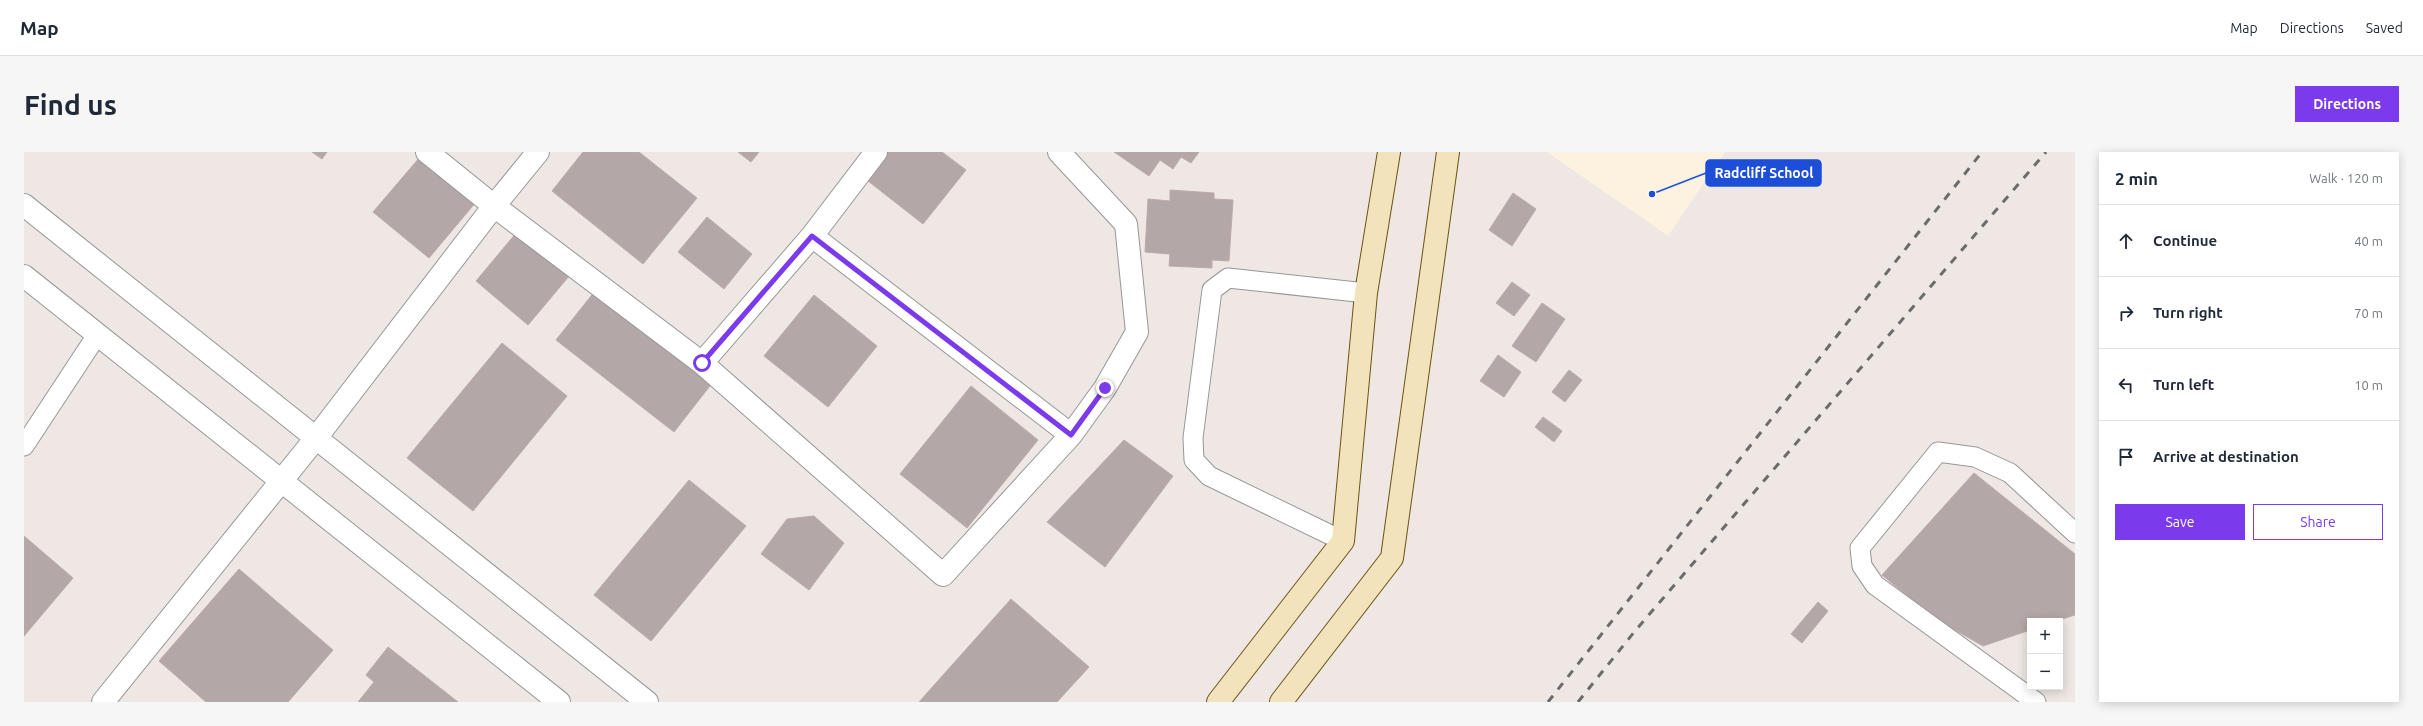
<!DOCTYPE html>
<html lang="en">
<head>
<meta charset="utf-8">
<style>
	:root { --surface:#fff; --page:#f6f6f7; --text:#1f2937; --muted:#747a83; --line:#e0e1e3; --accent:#7c3aed }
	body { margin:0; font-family:Ubuntu,sans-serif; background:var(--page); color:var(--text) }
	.controls { position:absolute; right:12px; bottom:12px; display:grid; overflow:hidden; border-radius:0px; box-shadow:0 2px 10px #0003 }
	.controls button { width:36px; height:36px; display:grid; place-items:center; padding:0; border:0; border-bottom:1px solid var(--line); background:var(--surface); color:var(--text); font:20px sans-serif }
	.stop { position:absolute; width:12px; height:12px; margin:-9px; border:3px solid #7c3aed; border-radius:50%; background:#fff }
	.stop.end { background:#7c3aed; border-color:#fff; box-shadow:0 1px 4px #0008 }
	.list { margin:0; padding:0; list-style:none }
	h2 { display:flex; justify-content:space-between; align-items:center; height:52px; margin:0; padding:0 16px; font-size:17px }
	h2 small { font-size:13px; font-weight:400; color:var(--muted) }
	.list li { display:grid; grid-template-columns:26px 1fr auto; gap:12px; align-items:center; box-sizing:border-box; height:72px; padding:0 16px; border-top:1px solid var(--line) }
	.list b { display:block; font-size:15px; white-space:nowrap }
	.list em { font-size:13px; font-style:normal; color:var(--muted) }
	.actions { display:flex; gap:8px; padding:12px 16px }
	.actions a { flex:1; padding:9px 0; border:1px solid var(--accent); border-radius:0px; text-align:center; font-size:14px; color:var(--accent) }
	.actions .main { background:var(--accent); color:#fff }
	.icon { flex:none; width:22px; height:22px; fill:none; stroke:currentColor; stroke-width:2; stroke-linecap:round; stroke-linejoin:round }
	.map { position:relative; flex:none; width:2051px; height:550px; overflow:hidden; border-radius:0px }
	header { display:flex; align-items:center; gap:24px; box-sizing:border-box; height:56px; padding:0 20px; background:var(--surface); border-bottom:1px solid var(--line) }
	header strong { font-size:19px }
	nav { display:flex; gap:22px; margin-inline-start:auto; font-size:14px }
	.intro { display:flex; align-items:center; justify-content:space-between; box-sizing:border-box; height:96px; padding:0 24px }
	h1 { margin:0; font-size:28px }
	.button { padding:10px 18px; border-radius:0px; background:var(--accent); color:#fff; font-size:14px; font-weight:700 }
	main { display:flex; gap:24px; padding:0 24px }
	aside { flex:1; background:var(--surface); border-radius:0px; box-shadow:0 2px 10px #0003 }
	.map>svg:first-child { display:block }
	.education { fill:#fcf2df }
	.building { fill:#b3a8a7; stroke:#beaaa8 }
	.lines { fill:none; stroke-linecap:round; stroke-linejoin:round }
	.lane-casing { stroke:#979797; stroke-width:21 }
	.street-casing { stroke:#979797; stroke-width:24 }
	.secondary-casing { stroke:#6a530f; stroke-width:24 }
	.lane { stroke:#fff; stroke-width:19 }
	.street { stroke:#fff; stroke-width:22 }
	.secondary { stroke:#f3e3bd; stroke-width:22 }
	.rail { stroke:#6b6b6b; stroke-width:3; stroke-dasharray:8 8; stroke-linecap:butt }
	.route { stroke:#7c3aed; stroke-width:5 }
	.leader { fill:none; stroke:#1d4ed8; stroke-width:1.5 }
	.callout-dot { fill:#1d4ed8; stroke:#fff; stroke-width:1.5 }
	.callout { fill:#1d4ed8; stroke:#1d4ed8; stroke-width:1.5 }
	.callout-label { font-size:14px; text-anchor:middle; font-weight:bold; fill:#fff }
</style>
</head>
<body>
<header>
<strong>Map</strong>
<nav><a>Map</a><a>Directions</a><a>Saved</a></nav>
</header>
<div class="intro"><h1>Find us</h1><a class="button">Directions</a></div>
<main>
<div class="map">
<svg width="2051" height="550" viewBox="0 0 2051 550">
	<rect width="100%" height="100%" fill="#eee7e4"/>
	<!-- education -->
	<path class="education" d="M1523 0H1701L1644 84Z"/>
	<!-- building -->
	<path class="building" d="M288 0H303L298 7Z
		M559 0H615L673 46 619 112 528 39Z
		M714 0H735L727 10Z
		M859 0H918L942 18 899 72 839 25Z
		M1090 0H1175L1167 11 1157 5 1149 17 1136 8 1125 24Z
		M396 5 452 50 405 106 349 60Z
		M1146 38 1190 41V47L1209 48 1205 109 1188 108V116L1145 114 1146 102 1121 100 1124 47 1146 49Z
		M1489 41 1512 57 1488 94 1465 78Z
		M683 65 728 102 700 137 654 100Z
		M493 80 546 123 504 173 452 129Z
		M1488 130 1506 143 1490 164 1472 151Z
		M571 139 689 230 650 280 532 188Z
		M790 143 853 194 804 255 740 204Z
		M1518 151 1541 167 1512 210 1488 194Z
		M478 191 543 244 449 359 383 306Z
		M1474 203 1497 220 1480 245 1456 229Z
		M1545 218 1558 228 1541 250 1528 240Z
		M947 234 1014 288 943 376 876 322Z
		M1519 265 1538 279 1530 290 1511 275Z
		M1100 288 1149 324 1081 415 1023 370Z
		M1950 321 2051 402V463L2032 469H2006V478L1959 494 1912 467 1858 423Z
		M665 328 722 374 627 489 570 443Z
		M790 364 820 391 785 438 737 402 763 367Z
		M0 384 49 426 0 484Z
		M215 417 309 498 264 550H182L135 509Z
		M987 447 1065 515 1033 550H895Z
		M1794 450 1804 459 1778 491 1767 482Z
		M364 495 434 550H334L350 530 342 523Z"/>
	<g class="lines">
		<defs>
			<path id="lane" d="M0 294 73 183
				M1319 389 1185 324 1170 308 1169 286 1188 138 1204 126 1342 141
				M2012 550 1851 433 1838 414 1836 396 1914 300 1951 305 1986 321 2051 381"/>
			<path id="street" d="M403 0 470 54 678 211 919 423 1047 283 1081 236 1113 180 1102 72 1035 0
				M852 0 788 84 1047 283
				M0 53 623 550
				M0 124 535 550
				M678 211 788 84
				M79 550 292 286 470 54 514 0"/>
			<path id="secondary" d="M1194 550 1319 389 1342 141 1365 0
				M1257 550 1368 406 1424 0"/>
		</defs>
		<!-- lane casing -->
		<use href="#lane" class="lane-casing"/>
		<!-- street casing -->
		<use href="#street" class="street-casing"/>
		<!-- secondary casing -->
		<use href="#secondary" class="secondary-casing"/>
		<!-- lane -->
		<use href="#lane" class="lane"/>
		<!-- street -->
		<use href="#street" class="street"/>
		<!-- secondary -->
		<use href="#secondary" class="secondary"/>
		<!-- rail -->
		<path class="rail" d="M1524 550 1958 0
			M1554 550 1611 479 2022 0"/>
	</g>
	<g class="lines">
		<!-- route -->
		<path class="route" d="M678 211 788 84 1047 283 1081 236"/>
	</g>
	<!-- callouts -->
	<path class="leader" d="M1628 42L1682 21"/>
	<circle class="callout-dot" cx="1628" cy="42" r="4"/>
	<rect class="callout" x="1682" y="8" width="115" height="26" rx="4"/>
	<g class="callout-label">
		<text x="1740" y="26">Radcliff School</text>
	</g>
</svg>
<div class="controls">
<button>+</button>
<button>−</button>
</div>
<div class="stop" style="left:678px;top:211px"></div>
<div class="stop end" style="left:1081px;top:236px"></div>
</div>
<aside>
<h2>2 min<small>Walk · 120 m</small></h2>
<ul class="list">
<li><svg class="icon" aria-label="ahead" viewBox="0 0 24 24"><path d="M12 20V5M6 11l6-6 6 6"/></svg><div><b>Continue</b></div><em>40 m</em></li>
<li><svg class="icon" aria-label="right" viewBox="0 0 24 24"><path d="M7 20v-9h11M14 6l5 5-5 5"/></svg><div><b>Turn right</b></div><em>70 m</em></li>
<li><svg class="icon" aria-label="left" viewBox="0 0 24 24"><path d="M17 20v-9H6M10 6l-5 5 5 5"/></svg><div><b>Turn left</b></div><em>10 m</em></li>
<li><svg class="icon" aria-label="arrive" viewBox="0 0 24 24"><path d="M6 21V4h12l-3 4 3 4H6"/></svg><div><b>Arrive at destination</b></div></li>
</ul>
<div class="actions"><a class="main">Save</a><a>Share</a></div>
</aside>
</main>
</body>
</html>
